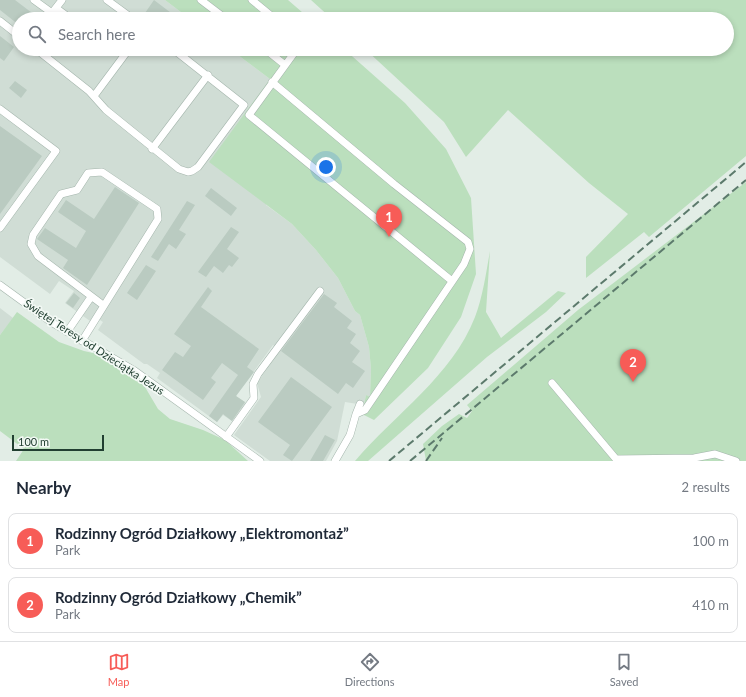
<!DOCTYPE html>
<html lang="en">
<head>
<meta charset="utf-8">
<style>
	:root { --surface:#fff; --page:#f6f6f7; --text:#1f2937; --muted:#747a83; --line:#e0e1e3; --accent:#f75c57 }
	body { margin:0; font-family:Lato,sans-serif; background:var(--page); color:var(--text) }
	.scale { position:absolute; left:12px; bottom:10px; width:92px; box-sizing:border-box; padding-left:4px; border:2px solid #213f31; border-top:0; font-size:11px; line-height:14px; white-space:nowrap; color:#213f31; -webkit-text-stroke:3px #f3f9f5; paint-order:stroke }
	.you { position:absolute; left:326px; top:167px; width:14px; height:14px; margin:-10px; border:3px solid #fff; border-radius:50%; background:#1a73e8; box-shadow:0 0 0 6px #1a73e833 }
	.badge { display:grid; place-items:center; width:26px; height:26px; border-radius:50%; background:var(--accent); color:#fff; font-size:13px; font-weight:700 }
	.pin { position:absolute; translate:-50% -33px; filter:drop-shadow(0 1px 2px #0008) }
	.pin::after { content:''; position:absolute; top:21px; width:14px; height:12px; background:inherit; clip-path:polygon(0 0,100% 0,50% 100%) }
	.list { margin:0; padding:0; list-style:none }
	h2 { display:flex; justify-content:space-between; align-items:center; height:52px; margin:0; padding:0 16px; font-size:17px }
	h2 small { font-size:13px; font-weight:400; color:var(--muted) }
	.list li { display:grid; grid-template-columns:26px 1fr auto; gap:12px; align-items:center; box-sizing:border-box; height:56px; margin:0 8px 8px; padding:0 8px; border:1px solid var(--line); border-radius:8px }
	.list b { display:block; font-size:15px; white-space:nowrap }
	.list p { margin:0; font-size:13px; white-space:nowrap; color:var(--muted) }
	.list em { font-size:13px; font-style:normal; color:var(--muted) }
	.icon { flex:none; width:22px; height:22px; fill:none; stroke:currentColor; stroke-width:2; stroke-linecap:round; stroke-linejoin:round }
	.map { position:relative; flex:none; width:746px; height:461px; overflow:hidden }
	.search { position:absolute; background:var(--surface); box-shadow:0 2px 6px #0003; left:12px; right:12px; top:12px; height:44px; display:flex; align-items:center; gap:10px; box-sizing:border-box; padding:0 14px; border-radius:22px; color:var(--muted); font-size:15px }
	.sheet { height:180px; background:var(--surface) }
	nav { display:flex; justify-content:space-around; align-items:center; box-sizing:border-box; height:56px; border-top:1px solid var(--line); background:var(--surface); font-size:11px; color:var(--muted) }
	nav a { display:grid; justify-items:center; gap:2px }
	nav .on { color:var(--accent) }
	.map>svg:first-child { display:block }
	.built { fill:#d0ddd5 }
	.green { fill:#bbdfbd }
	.building { fill:#bacbc1 }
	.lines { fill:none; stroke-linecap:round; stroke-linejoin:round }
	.minor-casing { stroke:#a4b5ac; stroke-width:8 }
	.minor { stroke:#fff; stroke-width:7 }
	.rail { stroke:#5c7a6c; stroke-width:2; stroke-dasharray:8 4; stroke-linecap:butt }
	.labels { text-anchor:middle; stroke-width:3.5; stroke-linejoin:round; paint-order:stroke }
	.street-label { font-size:11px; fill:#213f31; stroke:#f3f9f5 }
</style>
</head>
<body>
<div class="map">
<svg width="746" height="461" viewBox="0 0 746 461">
	<rect width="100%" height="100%" fill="#e2ede6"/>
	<!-- built -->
	<path class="built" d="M0 0H165L190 19H19V49H230L270 79 266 205 292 224 316 250 338 278 355 311 360 315 369 347 371 369 370 398 366 395 364 405 345 402 337 441 326 461H270L234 435 261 397 257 383 280 350 273 345 236 396 246 403 232 421 223 415 217 422 157 378 160 373 147 364H144L98 330 103 322 94 316 90 321 65 303 74 291 59 281 50 294 0 257Z
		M0 308 13 318 0 335Z"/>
	<!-- green -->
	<path class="green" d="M165 0H288L310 19H190Z
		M311 0H746V156L649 237 644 232 586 278V257L628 214 589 183 508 110 466 157 444 122 365 49H727V19H332Z
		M230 49H344L405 103 446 149 471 198 476 274 461 317 428 368 374 420 362 414 366 395 370 397 371 369 369 347 360 315 355 311 338 278 316 250 292 224 209 162 270 79Z
		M746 182V461H426L423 444 442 426 459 414 467 418 472 411 467 405 578 310Z
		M490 251 486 312 501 338 558 291 566 293 546 312 487 357 368 461H355C395 414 452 376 475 317 483 296 486 273 490 251Z
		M17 312 59 342 84 351 102 355 129 372 145 387 158 409 170 419 203 430 225 440 248 461H16L24 449 0 431V335Z"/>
	<!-- building -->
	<path class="building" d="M0 0H15L40 19H19V25L0 10Z
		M154 0 179 19H153L145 13Z
		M0 36 14 47 4 61 0 58Z
		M15 81 27 90 21 98 9 88Z
		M0 126 42 156 0 214Z
		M115 187 139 203 87 285 63 268 68 260 37 239 45 228 76 248 86 231 58 212 66 200 94 219Z
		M211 188 237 208 231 216 205 196Z
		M187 201 195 205 179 230 186 234 176 249 169 244 158 261 151 257Z
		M231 227 239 232 227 249 239 258 232 267 229 265 223 273 214 266 206 277 198 272Z
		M146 265 156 271 137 300 127 293Z
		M208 287 212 291 201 307 259 349 247 367 254 372 236 396 245 402 232 421 223 414 217 422 209 416 238 375 222 363 211 378 216 382 203 400 162 370 175 352 183 357 191 346 174 334Z
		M74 293 80 298 73 308 66 303Z
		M324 294 337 303 334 307 352 321 347 328 356 334 350 343 360 351 352 362 365 371 353 388 346 383 338 394 281 351Z
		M291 377 332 407 292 461 283 455 290 445 258 422Z
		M325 435 335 440 323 461H310Z"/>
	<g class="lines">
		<defs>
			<path id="minor" d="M34 0 52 13 62 0
				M107 0 133 19
				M201 0 226 19
				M252 0 275 19
				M56 8 71 19
				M0 21 19 36
				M36 49 89 91 106 110 179 169 188 172 192 171 198 167 244 105 173 49
				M265 49 285 65
				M297 49 249 115 452 281
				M272 82 394 184 468 242 470 249 464 264 365 410 356 414 350 435 335 461
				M94 96 129 49
				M0 109 56 151 0 228
				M152 149 208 75
				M0 285 51 322 135 371 260 461
				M67 332 91 297
				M82 341 158 219 157 209 102 172 88 173 77 190 61 194 33 235 31 244 38 256 103 305
				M552 383 616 459 694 458 715 454 736 461
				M356 414 360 404
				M226 437 254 398 253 384 258 374 320 291"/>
		</defs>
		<!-- minor casing -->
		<use href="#minor" class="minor-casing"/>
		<!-- minor -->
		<use href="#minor" class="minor"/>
		<!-- rail -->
		<path class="rail" d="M389 461 746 162
			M410 461 746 180
			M426 461 442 438"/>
	</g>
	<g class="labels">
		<!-- street labels -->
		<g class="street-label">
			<text transform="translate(94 347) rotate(33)" y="4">Świętej Teresy od Dzieciątka Jezus</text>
		</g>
	</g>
</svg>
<div class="scale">100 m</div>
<div class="you"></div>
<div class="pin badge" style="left:389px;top:237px">1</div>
<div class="pin badge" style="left:633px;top:382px">2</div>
<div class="search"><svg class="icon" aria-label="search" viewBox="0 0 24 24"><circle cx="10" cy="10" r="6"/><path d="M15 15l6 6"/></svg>Search here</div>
</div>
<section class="sheet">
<h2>Nearby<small>2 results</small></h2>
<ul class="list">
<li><span class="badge">1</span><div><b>Rodzinny Ogród Działkowy „Elektromontaż”</b><p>Park</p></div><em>100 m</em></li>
<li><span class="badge">2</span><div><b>Rodzinny Ogród Działkowy „Chemik”</b><p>Park</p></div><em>410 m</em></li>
</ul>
</section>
<nav>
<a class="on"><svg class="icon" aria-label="map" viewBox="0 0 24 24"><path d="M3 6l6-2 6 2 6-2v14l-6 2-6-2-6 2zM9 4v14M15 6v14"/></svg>Map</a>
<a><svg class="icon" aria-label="directions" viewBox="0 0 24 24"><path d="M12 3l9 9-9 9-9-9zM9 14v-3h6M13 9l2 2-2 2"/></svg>Directions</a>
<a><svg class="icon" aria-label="saved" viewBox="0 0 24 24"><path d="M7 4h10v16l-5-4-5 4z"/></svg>Saved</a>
</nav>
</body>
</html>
